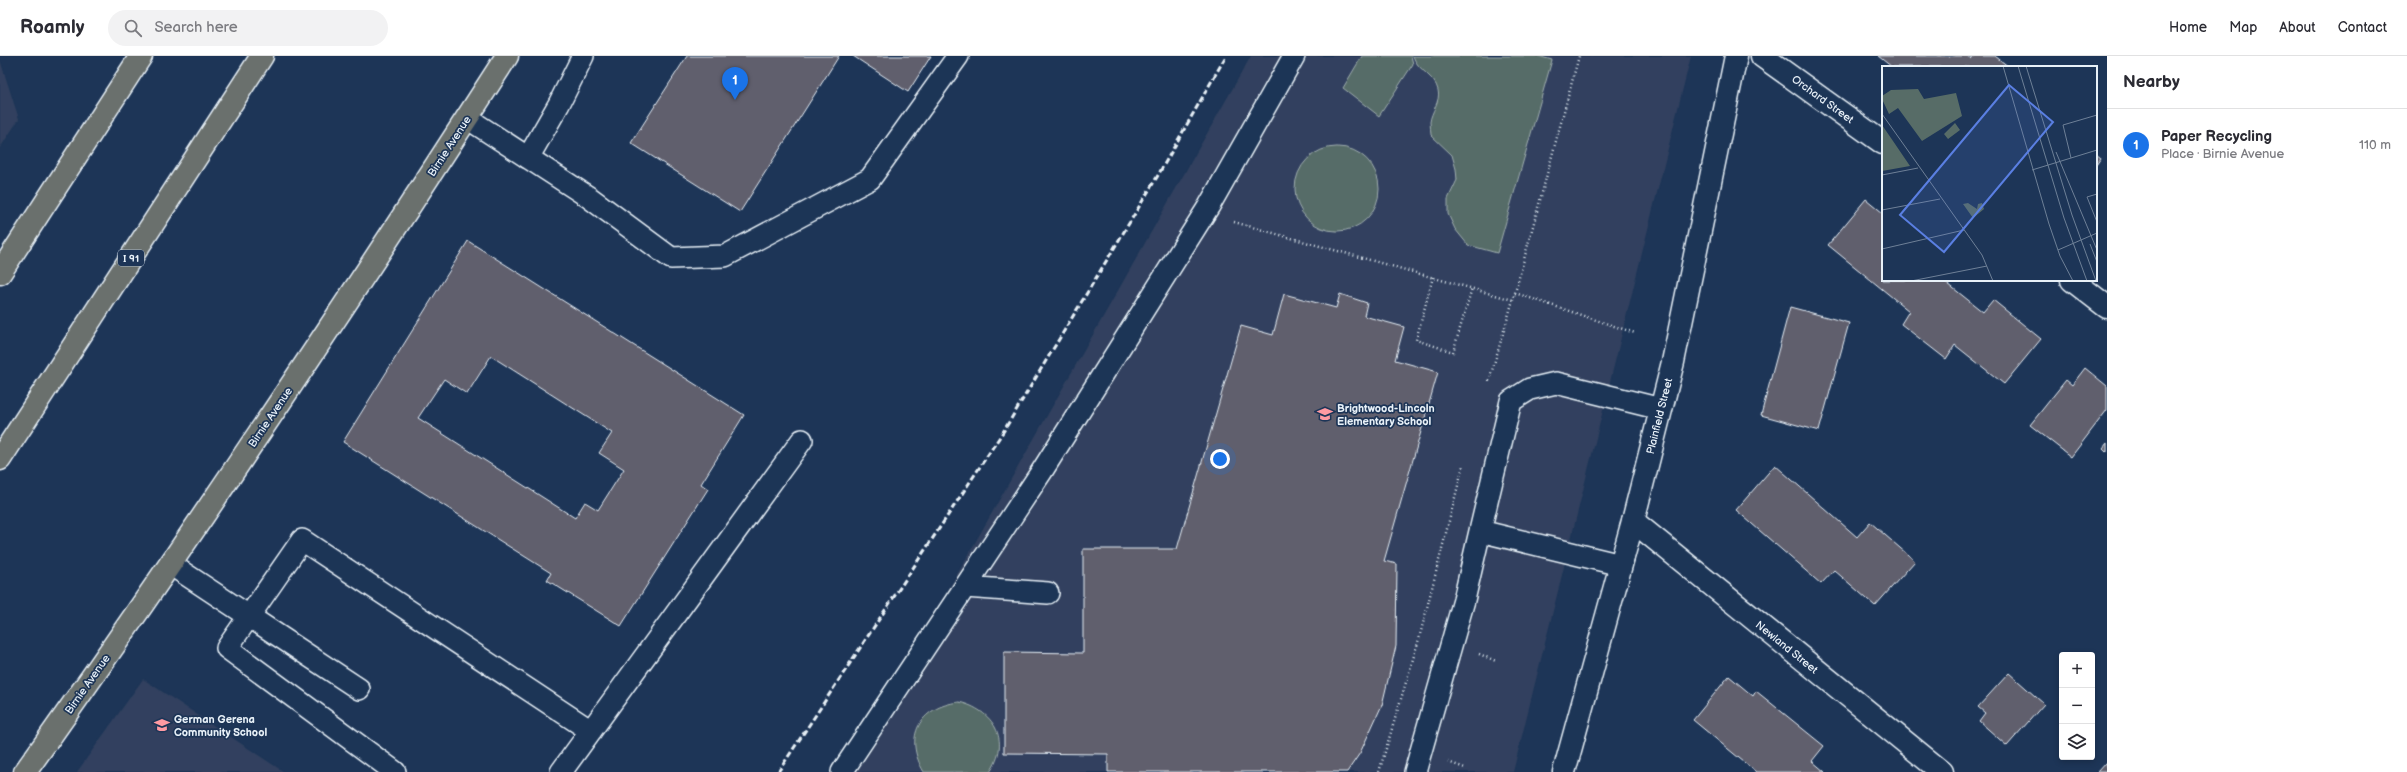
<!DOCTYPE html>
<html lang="en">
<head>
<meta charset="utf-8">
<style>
	:root { --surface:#fff; --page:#f2f2f3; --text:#2b2b33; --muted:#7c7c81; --line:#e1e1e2; --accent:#1a73e8 }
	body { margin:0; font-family:"Balsamiq Sans",sans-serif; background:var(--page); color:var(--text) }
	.controls { position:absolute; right:12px; bottom:12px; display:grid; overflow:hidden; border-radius:4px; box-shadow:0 2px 6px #0003 }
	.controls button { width:36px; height:36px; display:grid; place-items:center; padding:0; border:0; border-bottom:1px solid var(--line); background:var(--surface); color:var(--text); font:20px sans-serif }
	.you { position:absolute; left:1220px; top:403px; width:14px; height:14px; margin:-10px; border:3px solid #fff; border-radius:50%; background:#1a73e8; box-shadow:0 0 0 6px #1a73e833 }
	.badge { display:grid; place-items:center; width:26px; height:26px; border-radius:50%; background:var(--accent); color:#fff; font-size:13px; font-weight:700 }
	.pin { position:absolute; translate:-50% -33px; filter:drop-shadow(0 1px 2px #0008) }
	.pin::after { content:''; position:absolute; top:21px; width:14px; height:12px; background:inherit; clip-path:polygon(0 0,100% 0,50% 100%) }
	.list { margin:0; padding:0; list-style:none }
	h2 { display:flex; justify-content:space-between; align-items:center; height:52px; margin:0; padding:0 16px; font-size:17px }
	h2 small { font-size:13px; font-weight:400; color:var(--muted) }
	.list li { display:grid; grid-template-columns:26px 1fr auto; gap:12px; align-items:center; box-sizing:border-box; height:72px; padding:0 16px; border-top:1px solid var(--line) }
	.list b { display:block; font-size:15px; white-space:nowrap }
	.list p { margin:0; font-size:13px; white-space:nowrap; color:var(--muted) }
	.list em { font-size:13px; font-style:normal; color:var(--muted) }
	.icon { flex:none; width:22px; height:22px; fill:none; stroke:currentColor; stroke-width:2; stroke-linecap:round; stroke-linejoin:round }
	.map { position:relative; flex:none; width:2107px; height:716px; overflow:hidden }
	header { display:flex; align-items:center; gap:24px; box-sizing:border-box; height:56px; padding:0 20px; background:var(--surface); border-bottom:1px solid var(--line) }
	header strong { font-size:19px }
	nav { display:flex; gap:22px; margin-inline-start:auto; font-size:14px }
	.search { width:280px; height:36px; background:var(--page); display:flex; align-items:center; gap:10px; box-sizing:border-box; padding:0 14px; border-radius:22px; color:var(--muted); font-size:15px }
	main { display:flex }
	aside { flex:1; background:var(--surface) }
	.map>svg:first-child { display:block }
	.built { fill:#31415e }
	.green { fill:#576c67; stroke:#a0aeb0 }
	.building { fill:#615e6d; stroke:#e8f1f8; fill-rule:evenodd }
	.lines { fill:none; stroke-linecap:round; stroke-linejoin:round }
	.lane-casing { stroke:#e8f1f8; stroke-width:24 }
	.street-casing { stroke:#e8f1f8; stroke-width:25 }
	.secondary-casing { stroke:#e8f1f8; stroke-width:25 }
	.primary-casing { stroke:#e8f1f8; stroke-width:25 }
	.highway-casing { stroke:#e8f1f8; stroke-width:25 }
	.path { stroke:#e8f1f8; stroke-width:2.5; stroke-dasharray:1 3; stroke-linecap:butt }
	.lane { stroke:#1d3557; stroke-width:21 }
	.street { stroke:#1d3557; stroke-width:22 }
	.secondary { stroke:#1d3557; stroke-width:22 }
	.primary { stroke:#6b706d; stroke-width:22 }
	.highway { stroke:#6b706d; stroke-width:22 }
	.rail { stroke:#e8f1f8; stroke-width:3; stroke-dasharray:6 3; stroke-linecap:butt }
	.labels { text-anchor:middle; stroke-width:3.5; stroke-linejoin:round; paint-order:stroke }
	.shield { fill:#1d3557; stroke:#abb9c8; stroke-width:1 }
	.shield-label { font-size:10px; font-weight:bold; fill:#e8f1f8 }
	.street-label { font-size:11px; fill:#e8f1f8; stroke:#1d3557 }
	.poi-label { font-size:11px; font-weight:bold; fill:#e8f1f8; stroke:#1d3557; text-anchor:start }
	.inset-road { fill:none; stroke:#6e8097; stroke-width:1 }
	.view { fill:#5a7fe2; fill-opacity:0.15; stroke:#5a7fe2; stroke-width:2 }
	.inset-edge { fill:none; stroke:#e8f1f8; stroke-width:2 }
</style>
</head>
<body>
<header>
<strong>Roamly</strong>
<div class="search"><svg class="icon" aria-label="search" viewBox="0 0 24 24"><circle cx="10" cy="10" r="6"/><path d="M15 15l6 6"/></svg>Search here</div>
<nav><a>Home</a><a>Map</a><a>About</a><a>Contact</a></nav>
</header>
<main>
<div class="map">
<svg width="2107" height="716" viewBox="0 0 2107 716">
	<rect width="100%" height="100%" fill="#1d3557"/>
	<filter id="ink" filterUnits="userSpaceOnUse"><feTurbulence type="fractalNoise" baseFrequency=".025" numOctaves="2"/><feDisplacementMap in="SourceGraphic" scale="8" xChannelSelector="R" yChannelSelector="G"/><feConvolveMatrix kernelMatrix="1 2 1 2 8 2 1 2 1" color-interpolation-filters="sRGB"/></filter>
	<g filter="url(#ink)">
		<!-- built -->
		<path class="built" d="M1251 0H1691L1513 716H845Z
			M0 4 19 63 0 92Z
			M143 623 284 716H77Z"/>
		<!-- green -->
		<path class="green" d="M1362 0H1411L1413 8 1379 60 1343 32Z
			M1413 0H1538L1552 4 1497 197 1468 189 1455 173 1448 158V143L1457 124 1456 113 1452 99 1431 79C1431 75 1430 70 1430 66 1431 56 1441 45 1438 34 1435 20 1418 15 1413 0Z
			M1295 133a42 42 0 1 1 84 0a42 42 0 1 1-84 0Z
			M959 646C993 654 1012 684 990 716H924C903 681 919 651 959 646Z"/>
		<!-- building -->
		<path class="building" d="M687 0H839L740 156 631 87Z
			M853 0H931L908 36Z
			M1878 0H1968L1972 3 1975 0H1995L2009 11H1892Z
			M2096 98 2101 102 2096 109Z
			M1866 143 1883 157V224H1943L1983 256 1993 244 2041 283 2004 328 1955 289 1946 303 1901 268 1909 255 1828 189Z
			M468 185 744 359 701 428 708 433 621 570 547 524 551 517 343 386ZM491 300 612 377 599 397 624 413 598 454 585 446 575 462 418 362 444 323 467 338Z
			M1284 238 1336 252 1340 238 1367 247 1364 260 1404 271 1395 304 1438 316 1384 505 1397 508 1396 590 1382 649 1360 697 1347 716H1108V698L1004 697V596L1083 597V493H1177L1241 270 1273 279Z
			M1790 251 1849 267 1819 375 1761 359Z
			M2085 312 2107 330V354L2071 401 2030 369 2066 324 2072 329Z
			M2107 387V396L2103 392Z
			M1775 409 1857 481 1870 466 1915 505 1875 550 1834 514 1821 528 1736 454Z
			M2009 617 2044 648 2007 690 1979 665 1985 657 1978 651Z
			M1729 620 1753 640 1756 635 1824 690 1812 705 1825 716H1756L1693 664Z
			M2107 706V716H2098Z"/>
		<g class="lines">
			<defs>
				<path id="lane" d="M467 62 590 142 671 202 725 200 870 123 958 0
					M528 102 559 48 583 0
					M170 508 359 633
					M1621 509 1480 475 1511 345 1530 333 1556 327 1661 353
					M965 531 1048 537
					M395 716 227 592 302 484 591 675
					M561 716 802 384
					M842 716 1042 415 1209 150 1294 0
					M1415 716 1464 544 1480 475"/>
				<path id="street" d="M1762 0 1883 87
					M2072 224 2107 251
					M1633 465 1942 716"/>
				<path id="secondary" d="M1564 716 1633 465 1673 306 1736 0"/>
				<path id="primary" d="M25 716C192 482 351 242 507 0"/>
				<path id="highway" d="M0 217 141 0
					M0 403 262 0"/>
			</defs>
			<!-- lane casing -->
			<use href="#lane" class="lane-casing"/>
			<!-- street casing -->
			<use href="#street" class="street-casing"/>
			<!-- secondary casing -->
			<use href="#secondary" class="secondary-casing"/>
			<!-- primary casing -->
			<use href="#primary" class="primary-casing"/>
			<!-- highway casing -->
			<use href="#highway" class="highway-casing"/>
			<!-- path -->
			<path class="path" d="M1234 166 1513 244
				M1433 221 1416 284 1453 296 1472 232
				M1515 237 1635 277
				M1489 325 1513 244 1579 0
				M1479 598 1496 605
				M1448 706 1465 712
				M1379 716 1419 583 1463 410"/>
			<!-- lane -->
			<use href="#lane" class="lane"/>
			<!-- street -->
			<use href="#street" class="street"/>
			<!-- secondary -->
			<use href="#secondary" class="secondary"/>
			<!-- primary -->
			<use href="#primary" class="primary"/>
			<!-- highway -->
			<use href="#highway" class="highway"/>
			<!-- rail -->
			<path class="rail" d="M778 716 1003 376 1157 121 1226 0"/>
		</g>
	</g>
	<!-- icons -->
	<defs>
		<symbol id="school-bare" viewBox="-9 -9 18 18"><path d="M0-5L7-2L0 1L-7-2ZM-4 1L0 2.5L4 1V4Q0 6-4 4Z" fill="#ff9aa2" stroke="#1d3557" stroke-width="2.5" paint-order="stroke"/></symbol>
	</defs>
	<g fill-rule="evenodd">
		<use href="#school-bare" x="1314" y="347" width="22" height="22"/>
		<use href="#school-bare" x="151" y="658" width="22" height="22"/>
	</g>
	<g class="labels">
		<!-- shield labels -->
		<rect class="shield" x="118" y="194" width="26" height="16" rx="3"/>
		<g class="shield-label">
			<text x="131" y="206">I 91</text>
		</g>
		<!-- street labels -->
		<g class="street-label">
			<text transform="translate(1823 43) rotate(36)" y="4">Orchard Street</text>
			<text transform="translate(449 90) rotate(-57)" y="4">Birnie Avenue</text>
			<text transform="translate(1659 360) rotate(-76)" y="4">Plainfield Street</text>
			<text transform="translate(270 361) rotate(-56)" y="4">Birnie Avenue</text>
			<text transform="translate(1787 591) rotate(39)" y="4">Newland Street</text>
			<text transform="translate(87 628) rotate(-55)" y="4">Birnie Avenue</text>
		</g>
		<!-- poi labels -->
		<g class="poi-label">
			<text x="1337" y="356">Brightwood-Lincoln<tspan x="1337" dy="13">Elementary School</tspan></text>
			<text x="174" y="667">German Gerena<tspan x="174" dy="13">Community School</tspan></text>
		</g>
	</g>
	<!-- overview -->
	<g transform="translate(1882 10)">
		<rect width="215" height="215" fill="#1d3557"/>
		<path d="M36 23 42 33 74 27 80 50 40 75 16 42 7 48 0 33V30L9 24ZM73 57 78 64 66 73 62 68ZM0 59 11 75 28 100 0 105ZM86 137 95 143 96 138 100 137 102 143 91 152 81 138Z" fill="#576c67"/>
		<path class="inset-road" d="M121 0 167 158 178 190 191 215M136 0 182 152 205 215M144 0 190 149 214 215M0 48 100 189 111 215M174 86 215 184M189 92 181 59 215 49M150 104 215 84M0 109 36 102M215 128 205 131 215 156M0 144 58 133M208 178 215 196M0 183 82 164M176 184 215 167M29 215 105 200"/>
		<path class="view" d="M127 19 171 56 62 186 18 149Z"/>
		<rect width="215" height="215" class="inset-edge"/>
	</g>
</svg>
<div class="controls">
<button>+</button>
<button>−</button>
<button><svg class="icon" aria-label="layers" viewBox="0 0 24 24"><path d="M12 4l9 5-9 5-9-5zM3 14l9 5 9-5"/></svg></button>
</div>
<div class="you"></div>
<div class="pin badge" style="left:735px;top:44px">1</div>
</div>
<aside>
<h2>Nearby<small></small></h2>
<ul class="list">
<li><span class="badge">1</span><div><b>Paper Recycling</b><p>Place · Birnie Avenue</p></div><em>110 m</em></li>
</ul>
</aside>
</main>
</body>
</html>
